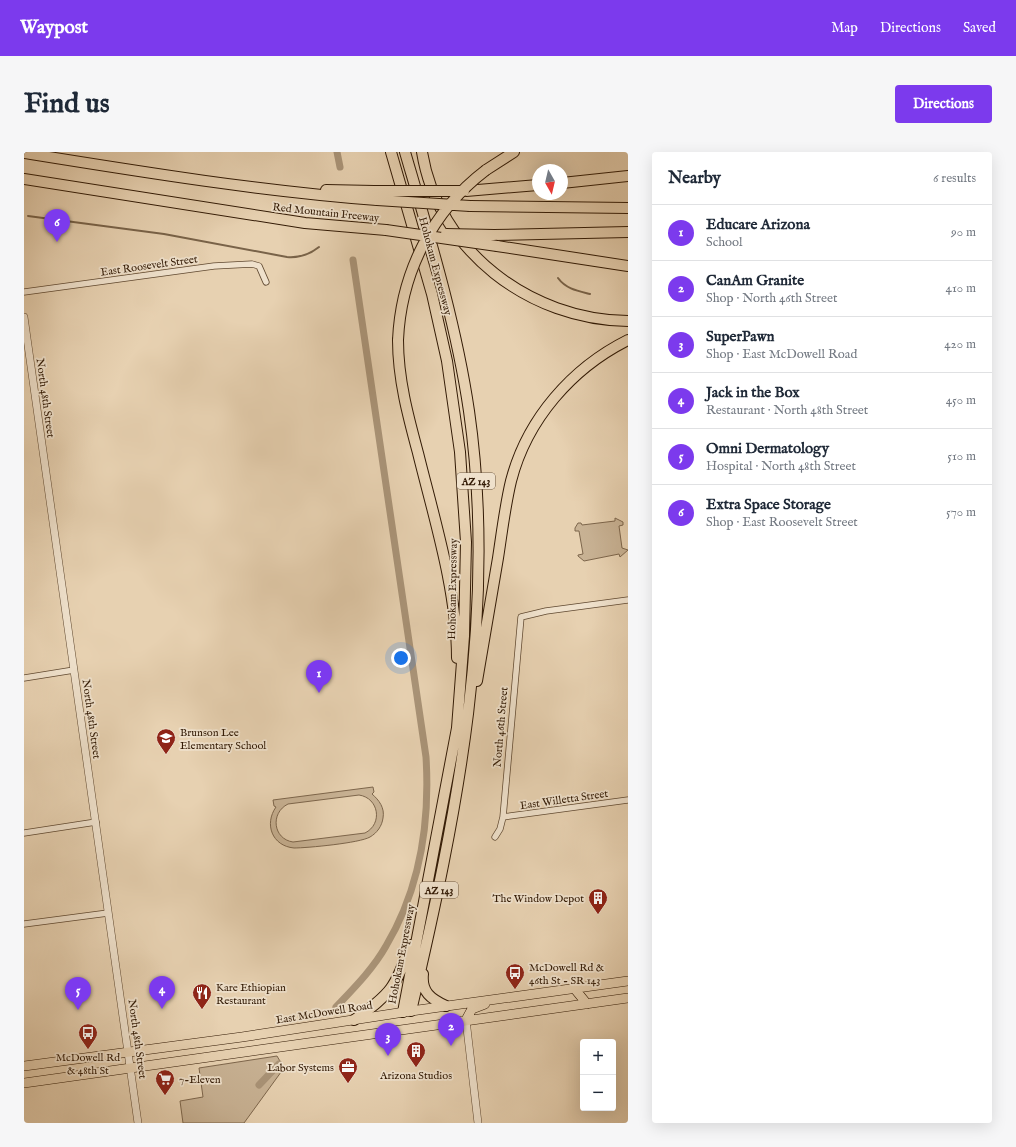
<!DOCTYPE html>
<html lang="en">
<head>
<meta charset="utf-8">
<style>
	:root { --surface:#fff; --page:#f6f6f7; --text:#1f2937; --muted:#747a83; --line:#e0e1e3; --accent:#7c3aed }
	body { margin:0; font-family:"IM FELL English",serif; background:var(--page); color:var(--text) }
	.controls { position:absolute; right:12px; bottom:12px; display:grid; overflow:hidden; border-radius:4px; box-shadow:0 4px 16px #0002 }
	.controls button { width:36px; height:36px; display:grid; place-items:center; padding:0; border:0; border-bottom:1px solid var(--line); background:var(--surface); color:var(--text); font:20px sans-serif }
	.compass { position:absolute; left:508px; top:12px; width:36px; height:36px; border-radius:50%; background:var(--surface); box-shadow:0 4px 16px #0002; rotate:172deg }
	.you { position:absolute; left:377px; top:506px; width:14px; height:14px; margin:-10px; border:3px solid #fff; border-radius:50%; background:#1a73e8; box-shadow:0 0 0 6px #1a73e833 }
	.badge { display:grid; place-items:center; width:26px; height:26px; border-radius:50%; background:var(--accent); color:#fff; font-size:13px; font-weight:700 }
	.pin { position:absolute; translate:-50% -33px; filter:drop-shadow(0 1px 2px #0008) }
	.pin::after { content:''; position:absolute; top:21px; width:14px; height:12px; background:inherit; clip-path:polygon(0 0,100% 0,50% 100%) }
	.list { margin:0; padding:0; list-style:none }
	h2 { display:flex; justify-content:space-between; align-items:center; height:52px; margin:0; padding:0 16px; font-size:17px }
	h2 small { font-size:13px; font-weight:400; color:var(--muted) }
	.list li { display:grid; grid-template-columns:26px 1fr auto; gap:12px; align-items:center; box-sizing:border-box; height:56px; padding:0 16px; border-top:1px solid var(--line) }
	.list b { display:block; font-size:15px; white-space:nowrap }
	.list p { margin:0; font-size:13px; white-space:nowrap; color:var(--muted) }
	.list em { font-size:13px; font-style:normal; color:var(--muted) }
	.map { position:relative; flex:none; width:604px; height:971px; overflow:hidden; border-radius:4px }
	header { display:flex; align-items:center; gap:24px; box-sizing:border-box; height:56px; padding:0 20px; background:var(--accent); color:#fff }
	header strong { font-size:19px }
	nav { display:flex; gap:22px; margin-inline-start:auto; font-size:14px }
	.intro { display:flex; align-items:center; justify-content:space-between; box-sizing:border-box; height:96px; padding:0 24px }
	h1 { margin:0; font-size:28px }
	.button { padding:10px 18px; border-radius:4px; background:var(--accent); color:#fff; font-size:14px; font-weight:700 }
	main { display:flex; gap:24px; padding:0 24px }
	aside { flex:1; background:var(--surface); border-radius:4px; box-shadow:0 4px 16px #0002 }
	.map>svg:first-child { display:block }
	.green { fill:#c8b294; stroke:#7d664c; fill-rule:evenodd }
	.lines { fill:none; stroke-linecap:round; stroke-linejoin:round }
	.stream { stroke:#796349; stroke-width:2 }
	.canal { stroke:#a99377; stroke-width:7 }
	.minor-casing { stroke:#5f4830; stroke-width:7 }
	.tertiary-casing { stroke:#5f4830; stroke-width:8 }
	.primary-casing { stroke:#321a05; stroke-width:10 }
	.motorway-casing { stroke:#321a05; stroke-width:12 }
	.minor { stroke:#efe1cc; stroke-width:5.5 }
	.tertiary { stroke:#efe1cc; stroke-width:7 }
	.primary { stroke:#e7d1b1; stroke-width:9 }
	.motorway { stroke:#e7d1b1; stroke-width:10 }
	.motorway-bridge-casing { stroke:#321a05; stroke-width:12; stroke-linecap:butt }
	.motorway-bridge { stroke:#e7d1b1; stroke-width:10 }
	.labels { text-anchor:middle; stroke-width:3.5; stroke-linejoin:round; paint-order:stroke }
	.shield { fill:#efe1cc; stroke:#6b5641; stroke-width:1 }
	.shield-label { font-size:10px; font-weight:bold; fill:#321a05 }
	.street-label { font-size:11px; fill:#321a05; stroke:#efe1cc }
	.poi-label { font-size:11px; fill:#321a05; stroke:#efe1cc; text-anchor:start }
</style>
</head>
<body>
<header>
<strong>Waypost</strong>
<nav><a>Map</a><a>Directions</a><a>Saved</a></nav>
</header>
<div class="intro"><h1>Find us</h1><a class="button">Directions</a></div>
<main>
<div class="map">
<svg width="604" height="971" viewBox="0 0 604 971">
	<rect width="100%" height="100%" fill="#e7d1b1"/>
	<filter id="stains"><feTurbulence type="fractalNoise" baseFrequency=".005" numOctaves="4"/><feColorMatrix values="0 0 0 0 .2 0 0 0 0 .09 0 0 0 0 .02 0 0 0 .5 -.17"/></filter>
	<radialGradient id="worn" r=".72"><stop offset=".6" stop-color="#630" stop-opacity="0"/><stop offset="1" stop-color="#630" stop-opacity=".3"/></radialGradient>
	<!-- green -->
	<path class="green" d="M591 366 599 370V373L595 374 598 396 604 398 596 405 595 402 560 409 554 404V403L559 402 555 379H551V376L554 371H557L558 373 591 369Z
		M349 635 350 640 348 642C355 648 361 656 359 666 358 674 353 681 346 685 336 691 283 696 270 696 248 694 240 672 252 655L250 654 249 648ZM335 643C355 646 359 672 341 681L269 690C249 687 246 661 264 652Z
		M253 904 260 916 220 971H159L156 949 179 945 175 916Z"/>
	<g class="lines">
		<!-- stream -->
		<path class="stream" d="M4 64 140 82 263 105C275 106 285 103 295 95
			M534 126C542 137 554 139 566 142"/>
		<!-- canal -->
		<path class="canal" d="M313 0 316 15
			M312 855C330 836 349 817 362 794 396 737 406 670 402 605L329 108
			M235 933 255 912"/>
		<defs>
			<path id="minor" d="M0 140 190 114 228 112 235 114 242 130
				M0 526 50 518
				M479 665 604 648
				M0 681 72 670
				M471 685 476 677 479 665 497 465 522 459 604 448
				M0 772 84 761"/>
			<path id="tertiary" d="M0 165 114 971
				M442 868 454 971"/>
			<path id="primary" d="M550 836 563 852
				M442 868 448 857 461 852
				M0 914 218 885 387 859 604 829
				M0 931C202 904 403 874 604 846"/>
			<path id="motorway" d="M367 0 408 142 423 209 436 300 442 390 440 484 433 576 379 860
				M381 0C406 86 432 171 445 259 474 460 433 663 387 859
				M398 0C414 99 506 168 604 169
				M0 1C118 20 235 39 353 48
				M462 18 490 0
				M0 27 281 71 362 78
				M538 31 604 24
				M302 38 350 39
				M442 39 514 33
				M446 54 604 56
				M470 83 604 80
				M473 94 604 114
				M374 188C374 227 384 264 394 301 410 366 433 439 433 506
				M453 529C460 488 467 447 474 406 478 380 481 354 487 329 503 267 548 216 604 188
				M399 822C397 840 407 847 422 854
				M330 868C367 842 372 835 386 793"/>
		</defs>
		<!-- minor casing -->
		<use href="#minor" class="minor-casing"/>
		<!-- tertiary casing -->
		<use href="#tertiary" class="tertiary-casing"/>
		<!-- primary casing -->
		<use href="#primary" class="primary-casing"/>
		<!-- motorway casing -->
		<use href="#motorway" class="motorway-casing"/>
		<!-- minor -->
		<use href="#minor" class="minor"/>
		<!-- tertiary -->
		<use href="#tertiary" class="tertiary"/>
		<!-- primary -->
		<use href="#primary" class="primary"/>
		<!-- motorway -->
		<use href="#motorway" class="motorway"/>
		<defs>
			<path id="motorway-bridge" d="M350 39H440
				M353 48 446 54
				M362 78 473 94
				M422 82 470 83
				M374 188C377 121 408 59 462 18"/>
		</defs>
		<!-- motorway-bridge casing -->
		<use href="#motorway-bridge" class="motorway-bridge-casing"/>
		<!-- motorway-bridge -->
		<use href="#motorway-bridge" class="motorway-bridge"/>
	</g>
	<!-- icons -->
	<defs>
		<symbol id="school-pin" viewBox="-11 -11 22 30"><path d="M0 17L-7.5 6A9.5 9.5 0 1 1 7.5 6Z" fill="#8f2418" stroke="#efe1cc"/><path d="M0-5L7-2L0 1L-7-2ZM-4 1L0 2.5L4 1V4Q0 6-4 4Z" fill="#fff"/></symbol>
		<symbol id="building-pin" viewBox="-11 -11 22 30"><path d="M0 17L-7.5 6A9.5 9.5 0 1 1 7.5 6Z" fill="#8f2418" stroke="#efe1cc"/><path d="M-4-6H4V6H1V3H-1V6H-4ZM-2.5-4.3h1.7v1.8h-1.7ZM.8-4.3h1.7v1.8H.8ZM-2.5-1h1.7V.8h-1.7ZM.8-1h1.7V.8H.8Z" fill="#fff"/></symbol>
		<symbol id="bus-pin" viewBox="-11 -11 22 30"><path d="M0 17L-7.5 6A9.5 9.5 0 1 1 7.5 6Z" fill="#8f2418" stroke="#efe1cc"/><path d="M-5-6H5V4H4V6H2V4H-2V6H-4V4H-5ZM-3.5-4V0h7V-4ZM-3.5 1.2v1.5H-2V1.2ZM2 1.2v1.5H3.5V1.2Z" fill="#fff"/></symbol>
		<symbol id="restaurant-pin" viewBox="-11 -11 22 30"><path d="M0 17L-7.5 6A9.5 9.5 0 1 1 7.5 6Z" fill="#8f2418" stroke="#efe1cc"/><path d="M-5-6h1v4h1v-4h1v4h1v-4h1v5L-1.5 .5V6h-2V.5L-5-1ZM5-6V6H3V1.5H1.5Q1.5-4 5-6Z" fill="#fff"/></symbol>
		<symbol id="office-pin" viewBox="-11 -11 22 30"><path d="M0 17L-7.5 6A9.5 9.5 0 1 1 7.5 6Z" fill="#8f2418" stroke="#efe1cc"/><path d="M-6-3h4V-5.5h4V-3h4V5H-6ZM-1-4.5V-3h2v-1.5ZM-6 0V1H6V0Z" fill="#fff"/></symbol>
		<symbol id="supermarket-pin" viewBox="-11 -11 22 30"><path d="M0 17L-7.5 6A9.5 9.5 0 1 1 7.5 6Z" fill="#8f2418" stroke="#efe1cc"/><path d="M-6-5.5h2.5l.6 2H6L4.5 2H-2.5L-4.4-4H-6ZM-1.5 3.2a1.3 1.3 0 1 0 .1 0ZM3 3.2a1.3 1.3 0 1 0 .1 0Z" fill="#fff"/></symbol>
	</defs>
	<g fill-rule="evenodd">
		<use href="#school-pin" x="131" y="575" width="22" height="30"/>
		<use href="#building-pin" x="563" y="735" width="22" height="30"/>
		<use href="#bus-pin" x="480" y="810" width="22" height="30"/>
		<use href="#restaurant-pin" x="167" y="830" width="22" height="30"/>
		<use href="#bus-pin" x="53" y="870" width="22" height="30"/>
		<use href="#building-pin" x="381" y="888" width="22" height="30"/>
		<use href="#office-pin" x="313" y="904" width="22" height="30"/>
		<use href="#supermarket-pin" x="130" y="916" width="22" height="30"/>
	</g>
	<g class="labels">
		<!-- shield labels -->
		<g class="shield">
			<rect x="433" y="321" width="38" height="16" rx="3"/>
			<rect x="396" y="730" width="38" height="16" rx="3"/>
		</g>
		<g class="shield-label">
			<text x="452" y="333">AZ 143</text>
			<text x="415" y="742">AZ 143</text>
		</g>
		<!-- street labels -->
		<g class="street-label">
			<text transform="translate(302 60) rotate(6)" y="4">Red Mountain Freeway</text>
			<text transform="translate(125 113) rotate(-8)" y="4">East Roosevelt Street</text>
			<text transform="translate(412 114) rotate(75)" y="4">Hohokam Expressway</text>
			<text transform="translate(22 246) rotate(82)" y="4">North 48th Street</text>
			<text transform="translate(428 437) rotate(-89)" y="4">Hohokam Expressway</text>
			<text transform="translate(68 567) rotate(82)" y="4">North 48th Street</text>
			<text transform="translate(476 575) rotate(-85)" y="4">North 46th Street</text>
			<text transform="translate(540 647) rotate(-8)" y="4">East Willetta Street</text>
			<text transform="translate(377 802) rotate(-79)" y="4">Hohokam Expressway</text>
			<text transform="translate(300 860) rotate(-9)" y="4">East McDowell Road</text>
			<text transform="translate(114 887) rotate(82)" y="4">North 48th Street</text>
		</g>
		<!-- poi labels -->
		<g class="poi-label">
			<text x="156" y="584">Brunson Lee<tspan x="156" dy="13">Elementary School</tspan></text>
			<text x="560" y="750" text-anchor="end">The Window Depot</text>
			<text x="505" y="819">McDowell Rd &amp;<tspan x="505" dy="13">46th St - SR 143</tspan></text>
			<text x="192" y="839">Kare Ethiopian<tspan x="192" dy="13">Restaurant</tspan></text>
			<text x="64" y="909" text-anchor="middle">McDowell Rd<tspan x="64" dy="13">&amp; 48th St</tspan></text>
			<text x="310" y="919" text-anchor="end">Labor Systems</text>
			<text x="392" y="927" text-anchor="middle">Arizona Studios</text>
			<text x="155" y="931">7-Eleven</text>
		</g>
	</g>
	<rect width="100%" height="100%" filter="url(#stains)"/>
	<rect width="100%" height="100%" fill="url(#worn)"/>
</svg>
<div class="controls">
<button>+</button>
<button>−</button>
</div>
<svg class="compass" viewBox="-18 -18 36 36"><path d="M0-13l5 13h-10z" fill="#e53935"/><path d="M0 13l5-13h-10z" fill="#747a83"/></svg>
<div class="you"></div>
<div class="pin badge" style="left:295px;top:541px">1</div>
<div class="pin badge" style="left:427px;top:894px">2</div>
<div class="pin badge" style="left:364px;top:904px">3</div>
<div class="pin badge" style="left:138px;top:857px">4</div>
<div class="pin badge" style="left:54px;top:858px">5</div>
<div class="pin badge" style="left:33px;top:90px">6</div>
</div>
<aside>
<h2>Nearby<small>6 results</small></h2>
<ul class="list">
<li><span class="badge">1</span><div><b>Educare Arizona</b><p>School</p></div><em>90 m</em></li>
<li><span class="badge">2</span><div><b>CanAm Granite</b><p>Shop · North 46th Street</p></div><em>410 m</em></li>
<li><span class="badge">3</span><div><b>SuperPawn</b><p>Shop · East McDowell Road</p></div><em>420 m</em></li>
<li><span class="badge">4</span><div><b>Jack in the Box</b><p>Restaurant · North 48th Street</p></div><em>450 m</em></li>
<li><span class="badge">5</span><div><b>Omni Dermatology</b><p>Hospital · North 48th Street</p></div><em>510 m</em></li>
<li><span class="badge">6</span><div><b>Extra Space Storage</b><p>Shop · East Roosevelt Street</p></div><em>570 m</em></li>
</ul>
</aside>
</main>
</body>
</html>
